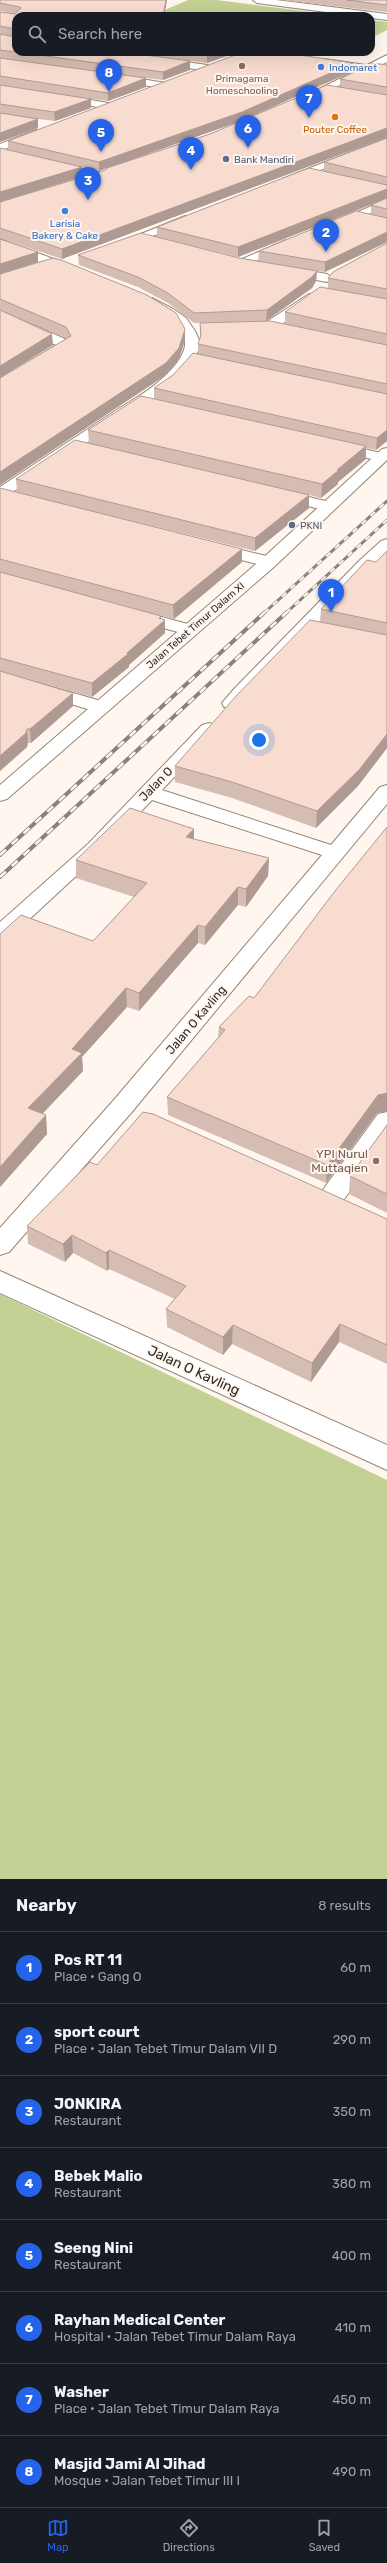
<!DOCTYPE html>
<html lang="en">
<head>
<meta charset="utf-8">
<style>
	:root { --surface:#171b24; --page:#242831; --text:#f1f3f6; --muted:#9ea1a6; --line:#363941; --accent:#2563eb }
	body { margin:0; font-family:Rubik,sans-serif; background:var(--page); color:var(--text) }
	.you { position:absolute; left:259px; top:740px; width:14px; height:14px; margin:-10px; border:3px solid #fff; border-radius:50%; background:#1a73e8; box-shadow:0 0 0 6px #1a73e833 }
	.badge { display:grid; place-items:center; width:26px; height:26px; border-radius:50%; background:var(--accent); color:#fff; font-size:13px; font-weight:700 }
	.pin { position:absolute; translate:-50% -33px; filter:drop-shadow(0 1px 2px #0008) }
	.pin::after { content:''; position:absolute; top:21px; width:14px; height:12px; background:inherit; clip-path:polygon(0 0,100% 0,50% 100%) }
	.list { margin:0; padding:0; list-style:none }
	h2 { display:flex; justify-content:space-between; align-items:center; height:52px; margin:0; padding:0 16px; font-size:17px }
	h2 small { font-size:13px; font-weight:400; color:var(--muted) }
	.list li { display:grid; grid-template-columns:26px 1fr auto; gap:12px; align-items:center; box-sizing:border-box; height:72px; padding:0 16px; border-top:1px solid var(--line) }
	.list b { display:block; font-size:15px; white-space:nowrap }
	.list p { margin:0; font-size:13px; white-space:nowrap; color:var(--muted) }
	.list em { font-size:13px; font-style:normal; color:var(--muted) }
	.icon { flex:none; width:22px; height:22px; fill:none; stroke:currentColor; stroke-width:2; stroke-linecap:round; stroke-linejoin:round }
	.map { position:relative; flex:none; width:387px; height:1879px; overflow:hidden }
	.search { position:absolute; background:var(--surface); box-shadow:0 4px 16px #0002; left:12px; right:12px; top:12px; height:44px; display:flex; align-items:center; gap:10px; box-sizing:border-box; padding:0 14px; border-radius:12px; color:var(--muted); font-size:15px }
	.sheet { height:628px; background:var(--surface) }
	nav { display:flex; justify-content:space-around; align-items:center; box-sizing:border-box; height:56px; border-top:1px solid var(--line); background:var(--surface); font-size:11px; color:var(--muted) }
	nav a { display:grid; justify-items:center; gap:2px }
	nav .on { color:var(--accent) }
	.map>svg:first-child { display:block }
	.green { fill:#c4d194 }
	.lines { fill:none; stroke-linecap:round; stroke-linejoin:round }
	.minor-casing { stroke:#978574; stroke-width:2 }
	.tertiary-casing { stroke:#978574; stroke-width:2 }
	.minor { fill:#fff; fill-rule:evenodd }
	.tertiary { fill:#fff; fill-rule:evenodd }
	.rail-far1-casing { stroke:#89827a; stroke-width:3 }
	.rail-casing { stroke:#89827a; stroke-width:4 }
	.rail-far1 { stroke:#fff7ef; stroke-width:2; stroke-dasharray:6; stroke-linecap:butt }
	.rail { stroke:#fff7ef; stroke-width:2.5; stroke-dasharray:8; stroke-linecap:butt }
	.wall { fill:#d6bdb3; fill-rule:evenodd }
	.shaded-wall { fill:#ae9a92 }
	.building { fill:#f9dcd0; stroke:#ae9a92 }
	.education-dot { fill:#8d6e63; stroke:#fff7ef; stroke-width:1.5 }
	.shop-dot { fill:#3f7fe0; stroke:#fff7ef; stroke-width:1.5 }
	.food-dot { fill:#e8710a; stroke:#fff7ef; stroke-width:1.5 }
	.service-dot { fill:#5c6f8a; stroke:#fff7ef; stroke-width:1.5 }
	.labels { text-anchor:middle; stroke-width:4; stroke-linejoin:round; paint-order:stroke }
	.far-shop-label { font-size:10px; fill:#366cbe; stroke:#fff7ef; text-anchor:start }
	.far-education-label { font-size:10px; fill:#785e54; stroke:#fff7ef }
	.far-food-label { font-size:10px; fill:#c56008; stroke:#fff7ef }
	.far-service-label { font-size:10px; fill:#4e5e75; stroke:#fff7ef; text-anchor:start }
	.far-street-label { font-size:10px; fill:#312a23; stroke:#fff7ef }
	.street-label { font-size:12px; fill:#312a23; stroke:#fff7ef }
	.education-label { font-size:12px; fill:#785e54; stroke:#fff7ef; text-anchor:end }
	.near-street-label { font-size:14px; fill:#312a23; stroke:#fff7ef }
</style>
</head>
<body>
<div class="map">
<svg width="387" height="1879" viewBox="0 0 387 1879">
	<rect width="100%" height="100%" fill="#fff7ef"/>
	<!-- green -->
	<path class="green" d="M188 0H217L342 16H151Z
		M371 20 387 22V30L371 38Z
		M0 1294 387 1480V1879H0Z"/>
	<g class="lines">
		<defs>
			<path id="minor" d="M253 0H276L387 14V20L257 3Z
				M160 58 207 65 212 68 207 71 157 63V59Z
				M324 59 366 65 371 68 366 71 321 64 319 62Z
				M116 75 166 83 171 86 166 89 113 80 111 78Z
				M62 95 108 103 113 106 108 109 59 100 57 98Z
				M36 130 40 131V135L0 151V144Z
				M387 138V145L291 181 287 182 282 179Z
				M54 163 102 173 107 176 102 179 50 168 49 166Z
				M387 199V206L341 226H333L331 224Z
				M185 216 189 217V221L124 248 120 249 114 245Z
				M0 239 78 268 80 271 74 275 70 274 0 247Z
				M286 240 292 244 290 247 243 266H235L233 263Z
				M287 267 327 274 333 278 327 282 283 274 281 271 283 268Z
				M309 294 313 295 315 298 313 301 275 329H265L263 326 265 323Z
				M152 298 173 309 186 318 195 331 199 340 198 351 190 365 166 390 5 497 0 499V487C36 463 73 439 109 415 130 401 154 389 171 370 178 362 186 352 185 341 184 318 156 317 146 302Z
				M0 310 65 339 71 346 0 390V380L56 345 0 319Z
				M336 443 386 454 387 459 381 461 331 450 329 447 331 444Z
				M279 490 334 503 336 506 328 511 274 498 271 495 274 492Z
				M387 539V553L238 707H224L222 703 234 689 360 560 381 541Z
				M212 543 275 558 277 562 269 567 206 551 204 548Z
				M136 610 195 626 198 630 195 634 189 635 130 619 127 615 130 611Z
				M0 672 108 703 110 707 108 711 101 713 0 683Z
				M209 723 216 725 218 729 216 733 162 790 331 845 380 787 387 785V804L131 1113 9 1252 0 1255V1228L113 1101 322 855 152 800 102 852 8 939 0 941V922L88 844 202 725Z
				M387 1112V1138L340 1205 331 1207 322 1205 318 1198 322 1191 378 1114Z
				M0 1271 387 1445V1470L0 1293Z"/>
			<path id="tertiary" d="M387 55V62L309 100 301 98Z
				M387 448V460L275 566 7 799 0 801V785L263 558 382 449Z"/>
		</defs>
		<!-- minor casing -->
		<use href="#minor" class="minor-casing"/>
		<!-- tertiary casing -->
		<use href="#tertiary" class="tertiary-casing"/>
		<!-- minor -->
		<use href="#minor" class="minor"/>
		<!-- tertiary -->
		<use href="#tertiary" class="tertiary"/>
		<defs>
			<path id="rail-far1" d="M264 613 387 501
				M286 613 387 520"/>
			<path id="rail" d="M0 855 265 612
				M0 877 287 612"/>
		</defs>
		<!-- rail-far1 casing -->
		<use href="#rail-far1" class="rail-far1-casing"/>
		<!-- rail casing -->
		<use href="#rail" class="rail-casing"/>
		<!-- rail-far1 -->
		<use href="#rail-far1" class="rail-far1"/>
		<!-- rail -->
		<use href="#rail" class="rail"/>
	</g>
	<!-- wall -->
	<path class="wall" d="M0 0H167L164 16H16V37L0 34V12L13 13 0 11Z
		M281 0H387V12Z
		M0 34 190 70 163 80 146 78V87L108 101 91 99V108L55 121 38 119V128L0 142Z
		M125 52H238L207 63Z
		M353 63V71L241 121 130 160 210 134 340 87V79L387 65V137L62 259 0 238V148L8 150V141ZM82 167 99 171 107 168 106 170 37 191 83 176Z
		M387 138V242L325 272 317 271 316 281 312 288 266 321 194 323 168 303 138 287 79 265 78 255 239 258 258 261 259 251 356 211 238 257 157 237V227L324 171V162ZM384 199 371 205V214L356 211Z
		M0 239 38 252V262L13 270 185 329V340L179 359 166 375 0 485V378L67 339 66 338 0 310Z
		M387 243V441L376 450 366 448V459L338 482V484L321 498 309 495V508L255 551 42 499 242 562 174 619 46 585 161 616V618L165 633 129 665V667L92 697 0 671V488L17 492 16 479 89 443 88 430 154 398V388L173 375 198 355V344L200 337V323H285V312L328 288V278Z
		M387 551V748L358 786 316 828 232 798 175 782V766L320 622 321 609 376 562Z
		M0 671 73 706 31 743H28L27 747 0 771Z
		M194 839 269 858 268 876 246 907 238 905 205 945 198 943 139 1011 127 1007 82 1057 83 1071 42 1114 46 1115 47 1134 0 1187 93 941 134 897 76 878V860Z
		M254 998 377 1113 326 1183 168 1115 167 1097 218 1038 219 1027Z
		M387 1125V1213L349 1194 350 1176Z
		M97 1165 387 1219V1364L339 1342 311 1382 232 1344 223 1355 167 1327 166 1309 175 1299 109 1269 107 1271 73 1253 65 1262 28 1244 27 1226Z"/>
	<!-- shaded-wall -->
	<path class="shaded-wall" d="M166 0H167L164 16H163Z
		M215 52H238L207 63V55Z
		M190 61V70L163 80V72Z
		M353 63V71L241 121 99 171V162Z
		M146 78V87L108 101V93Z
		M91 99V108L55 121 54 112Z
		M38 119V128L0 142V133Z
		M387 128V137L62 259V249Z
		M82 167 83 176 0 202V192Z
		M387 189V198L238 257V247Z
		M387 232V242L325 272V262Z
		M38 252V262L0 274V264Z
		M317 271 316 281 312 288 266 321 267 310Z
		M185 329V340L179 359 166 375 0 485V472Z
		M52 334 53 345 0 378V366Z
		M387 430V441L376 450 377 438Z
		M366 446V459L338 482V484L321 498 322 484 337 470Z
		M309 495V508L255 551V538Z
		M242 549V562L174 619 173 605Z
		M161 616V623L165 620V633L129 665V667L92 697V683L127 653Z
		M73 693V706L31 743 30 729Z
		M27 729 28 743 27 747 0 771V756Z
		M387 734V748L358 786 316 828 317 811Z
		M194 829V846L186 837Z
		M269 858 268 876 246 907V889Z
		M238 887V905L205 945V927Z
		M198 925V943L139 1011V993Z
		M126 988 127 1007 82 1057 83 1071 30 1127 28 1108 72 1049Z
		M387 1093V1111L377 1113 326 1183 327 1165 378 1095Z
		M46 1115 47 1134 0 1187V1167Z
		M72 1235 73 1253 65 1262 63 1244Z
		M109 1250V1269L107 1271 106 1253Z
		M340 1324 339 1342 311 1382 312 1363Z
		M233 1325 232 1344 223 1355V1337Z"/>
	<!-- building -->
	<path class="building" d="M0 0H166L163 16H16V29L0 26V12L15 14 21 8 20 7 0 3Z
		M347 0H387V5Z
		M0 34 16 37V52L0 50Z
		M17 52H123L190 61 163 72Z
		M185 52H215L207 55Z
		M243 52H280L353 63 242 112 99 162 8 141Z
		M0 58 146 78 108 93 0 76Z
		M373 63 387 65V87L340 79Z
		M0 85 91 99 54 112 0 104Z
		M327 85 387 95V128L62 249 0 228V202L106 170 107 168 210 134Z
		M0 113 38 119 0 133Z
		M387 138V177L324 162Z
		M0 148 82 167 0 192Z
		M309 168 387 185V189L238 247 157 227Z
		M387 198V209L371 205Z
		M356 211 387 218V232L325 262 259 251Z
		M141 233 239 258 317 271 312 277 267 310 194 313 168 293 138 277 78 255Z
		M0 239 38 252 0 264Z
		M387 243V289L328 278 333 272Z
		M53 258 61 260 147 295 176 313 185 329 179 348 166 363 0 472V378L71 336 66 327 0 299V274Z
		M320 287 387 299V334L285 312Z
		M0 310 52 334 0 366Z
		M270 321 387 345V384L198 344 201 335 200 323Z
		M193 353 387 394V430L377 438 154 388 173 375Z
		M141 396 366 446 337 470H339L322 484 88 430Z
		M75 440 309 495 255 538 16 479Z
		M0 488 242 549 173 605 0 559Z
		M387 551V623L321 609 367 560 376 562Z
		M0 572 161 616 159 618 165 620 127 653 128 654 92 683 0 658Z
		M310 620 387 635V734L359 770 317 811 232 782 175 766 236 696Z
		M0 671 73 693 30 729H27L26 733 0 756Z
		M130 808 194 829 186 837 269 858 246 889 238 887 205 927 198 925 139 993 126 988 72 1049 82 1053 28 1108 46 1115 0 1167V934L21 915 93 941 147 883 76 860Z
		M387 827V1093L378 1095 327 1165 167 1097 225 1030 219 1027 249 996 254 998 335 891Z
		M143 1112 153 1114 387 1219V1345L340 1324 312 1363 233 1325 223 1337 166 1309 186 1286 109 1250 106 1253 72 1235 63 1244 27 1226 90 1162 97 1165Z
		M387 1125V1194L350 1176Z"/>
	<!-- markers -->
	<g class="education-dot">
		<circle cx="242" cy="66" r="4"/>
		<circle cx="376" cy="1161" r="4"/>
	</g>
	<g class="shop-dot">
		<circle cx="321" cy="67" r="4"/>
		<circle cx="65" cy="211" r="4"/>
	</g>
	<circle class="food-dot" cx="335" cy="117" r="4"/>
	<g class="service-dot">
		<circle cx="226" cy="159" r="4"/>
		<circle cx="292" cy="525" r="4"/>
	</g>
	<g class="labels">
		<!-- far-shop labels -->
		<g class="far-shop-label">
			<text x="329" y="71">Indomaret</text>
			<text x="65" y="227" text-anchor="middle">Larisia<tspan x="65" dy="12">Bakery &amp; Cake</tspan></text>
		</g>
		<!-- far-education labels -->
		<g class="far-education-label">
			<text x="242" y="82">Primagama<tspan x="242" dy="12">Homeschooling</tspan></text>
		</g>
		<!-- far-food labels -->
		<g class="far-food-label">
			<text x="335" y="133">Pouter Coffee</text>
		</g>
		<!-- far-service labels -->
		<g class="far-service-label">
			<text x="234" y="163">Bank Mandiri</text>
			<text x="300" y="529">PKNI</text>
		</g>
		<!-- far-street labels -->
		<g class="far-street-label">
			<text transform="translate(195 625) rotate(-41)" y="4">Jalan Tebet Timur Dalam XI</text>
		</g>
		<!-- street labels -->
		<g class="street-label">
			<text transform="translate(156 784) rotate(-46)" y="4">Jalan O</text>
			<text transform="translate(196 1020) rotate(-50)" y="4">Jalan O Kavling</text>
		</g>
		<!-- education labels -->
		<g class="education-label">
			<text x="368" y="1158">YPI Nurul<tspan x="368" dy="14">Muttaqien</tspan></text>
		</g>
		<!-- near-street labels -->
		<g class="near-street-label">
			<text transform="translate(194 1370) rotate(25)" y="5">Jalan O Kavling</text>
		</g>
	</g>
</svg>
<div class="you"></div>
<div class="pin badge" style="left:331px;top:612px">1</div>
<div class="pin badge" style="left:326px;top:252px">2</div>
<div class="pin badge" style="left:88px;top:200px">3</div>
<div class="pin badge" style="left:191px;top:170px">4</div>
<div class="pin badge" style="left:101px;top:152px">5</div>
<div class="pin badge" style="left:248px;top:148px">6</div>
<div class="pin badge" style="left:309px;top:118px">7</div>
<div class="pin badge" style="left:109px;top:92px">8</div>
<div class="search"><svg class="icon" aria-label="search" viewBox="0 0 24 24"><circle cx="10" cy="10" r="6"/><path d="M15 15l6 6"/></svg>Search here</div>
</div>
<section class="sheet">
<h2>Nearby<small>8 results</small></h2>
<ul class="list">
<li><span class="badge">1</span><div><b>Pos RT 11</b><p>Place · Gang O</p></div><em>60 m</em></li>
<li><span class="badge">2</span><div><b>sport court</b><p>Place · Jalan Tebet Timur Dalam VII D</p></div><em>290 m</em></li>
<li><span class="badge">3</span><div><b>JONKIRA</b><p>Restaurant</p></div><em>350 m</em></li>
<li><span class="badge">4</span><div><b>Bebek Malio</b><p>Restaurant</p></div><em>380 m</em></li>
<li><span class="badge">5</span><div><b>Seeng Nini</b><p>Restaurant</p></div><em>400 m</em></li>
<li><span class="badge">6</span><div><b>Rayhan Medical Center</b><p>Hospital · Jalan Tebet Timur Dalam Raya</p></div><em>410 m</em></li>
<li><span class="badge">7</span><div><b>Washer</b><p>Place · Jalan Tebet Timur Dalam Raya</p></div><em>450 m</em></li>
<li><span class="badge">8</span><div><b>Masjid Jami Al Jihad</b><p>Mosque · Jalan Tebet Timur III I</p></div><em>490 m</em></li>
</ul>
</section>
<nav>
<a class="on"><svg class="icon" aria-label="map" viewBox="0 0 24 24"><path d="M3 6l6-2 6 2 6-2v14l-6 2-6-2-6 2zM9 4v14M15 6v14"/></svg>Map</a>
<a><svg class="icon" aria-label="directions" viewBox="0 0 24 24"><path d="M12 3l9 9-9 9-9-9zM9 14v-3h6M13 9l2 2-2 2"/></svg>Directions</a>
<a><svg class="icon" aria-label="saved" viewBox="0 0 24 24"><path d="M7 4h10v16l-5-4-5 4z"/></svg>Saved</a>
</nav>
</body>
</html>
